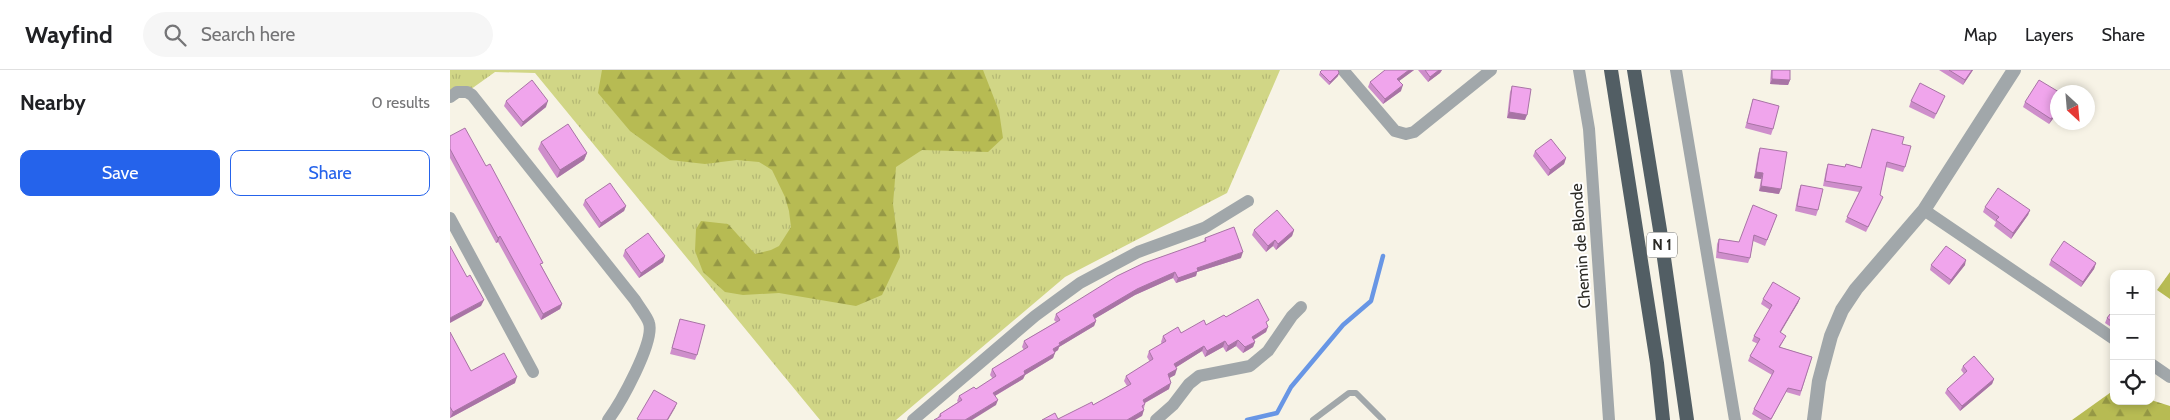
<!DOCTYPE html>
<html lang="en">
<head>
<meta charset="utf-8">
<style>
	:root { --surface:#fff; --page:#f6f6f6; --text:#202124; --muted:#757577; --line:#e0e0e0; --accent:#2563eb }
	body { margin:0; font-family:Cabin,sans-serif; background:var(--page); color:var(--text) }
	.controls { position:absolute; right:15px; bottom:15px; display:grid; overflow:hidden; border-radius:10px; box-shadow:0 2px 8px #0003 }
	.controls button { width:45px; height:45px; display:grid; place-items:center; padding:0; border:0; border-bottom:1px solid var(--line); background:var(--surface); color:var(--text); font:25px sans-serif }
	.compass { position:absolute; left:1600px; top:15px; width:45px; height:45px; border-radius:50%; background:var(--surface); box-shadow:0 2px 8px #0003; rotate:154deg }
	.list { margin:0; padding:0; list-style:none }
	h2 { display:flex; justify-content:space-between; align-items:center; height:65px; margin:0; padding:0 20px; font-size:21px }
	h2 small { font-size:16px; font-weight:400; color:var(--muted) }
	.actions { display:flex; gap:10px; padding:15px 20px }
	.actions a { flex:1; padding:11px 0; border:1px solid var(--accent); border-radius:10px; text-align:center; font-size:18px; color:var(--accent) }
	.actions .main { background:var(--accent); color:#fff }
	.icon { flex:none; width:28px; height:28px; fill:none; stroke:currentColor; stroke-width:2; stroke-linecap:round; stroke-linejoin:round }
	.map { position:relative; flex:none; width:1720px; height:350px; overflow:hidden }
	header { display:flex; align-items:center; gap:30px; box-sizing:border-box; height:70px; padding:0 25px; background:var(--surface); border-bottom:1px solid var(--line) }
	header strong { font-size:24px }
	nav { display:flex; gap:28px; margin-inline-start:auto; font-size:18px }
	.search { width:350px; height:45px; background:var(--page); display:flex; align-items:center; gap:12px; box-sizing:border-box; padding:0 18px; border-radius:28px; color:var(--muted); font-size:19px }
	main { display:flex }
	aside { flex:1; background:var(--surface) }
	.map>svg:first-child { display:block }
	.grass { fill:url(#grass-tufts) }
	.forest { fill:url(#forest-firs) }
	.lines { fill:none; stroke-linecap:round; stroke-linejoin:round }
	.stream { stroke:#6896e5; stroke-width:4.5 }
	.service { stroke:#a1a7aa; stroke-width:6 }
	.minor { stroke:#a1a7aa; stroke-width:12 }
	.tertiary { stroke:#a1a7aa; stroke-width:14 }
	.trunk { stroke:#525e64; stroke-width:14 }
	.wall { fill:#ce8ecb }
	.shaded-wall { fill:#a874a5 }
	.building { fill:#f0a5ec; stroke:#a874a5 }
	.labels { text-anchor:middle; stroke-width:4; stroke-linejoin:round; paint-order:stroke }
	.shield { fill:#fff; stroke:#6b6a66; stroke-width:1 }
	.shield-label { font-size:15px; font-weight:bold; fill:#2b2a25 }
	.street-label { font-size:16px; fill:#2b2a25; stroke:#fff }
</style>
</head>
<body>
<header>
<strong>Wayfind</strong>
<div class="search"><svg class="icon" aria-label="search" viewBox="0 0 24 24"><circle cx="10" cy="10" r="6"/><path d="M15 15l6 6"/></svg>Search here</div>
<nav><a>Map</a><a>Layers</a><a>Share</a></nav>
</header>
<main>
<aside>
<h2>Nearby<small>0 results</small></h2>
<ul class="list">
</ul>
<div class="actions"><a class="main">Save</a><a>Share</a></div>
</aside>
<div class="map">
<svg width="1720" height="350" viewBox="0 0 1720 350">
	<defs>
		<pattern id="grass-tufts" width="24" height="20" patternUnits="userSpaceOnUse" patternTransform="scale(1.25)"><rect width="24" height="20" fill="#d1d686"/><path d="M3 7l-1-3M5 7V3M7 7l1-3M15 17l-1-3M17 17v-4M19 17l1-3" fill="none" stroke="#b4b874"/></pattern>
		<pattern id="forest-firs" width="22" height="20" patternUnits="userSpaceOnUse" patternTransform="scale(1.25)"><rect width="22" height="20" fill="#b7bb53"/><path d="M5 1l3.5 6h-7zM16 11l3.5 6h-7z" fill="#959845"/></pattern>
	</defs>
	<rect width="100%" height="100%" fill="#f7f3e6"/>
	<!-- grass -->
	<path class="grass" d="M0 0H830L777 123 615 207 446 350H370L85 3 45 2 17 22 0 27Z"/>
	<!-- forest -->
	<path class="forest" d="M152 0H533L549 41 553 68 538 82 472 80 446 97 443 134 450 187 432 225 406 236 329 223 293 225 275 222 253 202 245 181 246 159 251 151 278 154 305 184 321 180 329 176 341 157 339 141 335 127 322 100 309 92 287 90 255 94 220 90 180 61 148 23Z
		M1720 202V229L1707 220Z
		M1664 320V331L1701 330 1720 336V350H1622Z"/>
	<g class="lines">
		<!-- stream -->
		<path class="stream" d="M797 350 827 343 841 317 893 255 921 231 933 186"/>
		<!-- service -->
		<path class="service" d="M863 350 899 323H906L933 350"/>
		<!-- minor -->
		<path class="minor" d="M893 0 945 61 956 64 964 62 1041 0
			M1129 0 1139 59 1159 350
			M1226 0 1285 350
			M0 27 7 22H17L22 25 185 230C189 237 197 246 199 253 205 272 170 334 158 350
			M1474 140 1664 269
			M0 148 83 302
			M1701 294 1720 307
			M463 350 585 246 630 213 688 182 754 158 798 131
			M706 350 723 335 739 314 749 306 800 296 818 281 842 246 851 237"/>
		<!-- tertiary -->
		<path class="tertiary" d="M1364 350 1369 311 1381 266 1392 240 1406 219 1474 140 1564 0"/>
		<!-- trunk -->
		<path class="trunk" d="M1161 0 1207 293 1213 350
			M1184 0 1210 160 1237 350"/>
	</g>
	<!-- wall -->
	<path class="wall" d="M935 0H964L949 11 951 21 933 34 918 17 920 12Z
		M968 0H992L990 3 978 12Z
		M1321 0H1340V10L1338 15 1320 14Z
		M1489 0H1523L1513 15Z
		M870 2 889 3 888 6 879 15 869 5Z
		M1062 16 1075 50 1057 48 1060 22Z
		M1608 22V42L1599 54 1573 37 1575 32Z
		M1303 29 1323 59 1321 65 1295 58Z
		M56 31 96 37 71 57 54 36Z
		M1461 31H1493L1484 49 1459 37Z
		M1422 59 1452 74 1455 97 1453 102 1436 97 1430 125 1431 132 1416 162 1395 152 1409 122 1373 116 1376 100 1378 94 1395 97 1396 94 1411 98Z
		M0 66 92 197 112 234 110 239 91 250 48 172 46 173 0 88Z
		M91 72 137 83 134 90 107 108 88 79Z
		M1310 78 1329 124 1309 121 1311 109 1304 108 1308 84Z
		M1085 81 1116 88 1114 94 1098 106 1083 86Z
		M1351 115 1368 140 1366 146 1345 141 1349 120Z
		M135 130 176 136 174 141 149 158 133 135Z
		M1535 137 1580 140 1578 145 1561 169 1544 156 1546 152 1533 142Z
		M1327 145 1315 176 1303 171 1300 188 1298 193 1266 188 1267 174 1269 169 1289 172Z
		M804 160H844L842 166 826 180 823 176 816 182 802 165Z
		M755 168 791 188 747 202 746 206 726 213 723 208 685 225 644 249 646 251 644 256 609 277 608 280 605 282 603 288 575 305 573 309 545 326 546 335 488 347 490 344 508 332 507 331 509 326 526 319 543 309 540 305 542 299 574 280 572 277 574 271 606 252 604 250 606 244 754 171Z
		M175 180 215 186 213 192 189 208 173 186Z
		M1601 190 1646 193 1644 199 1631 217 1599 195Z
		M1481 195H1515L1499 215 1480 200Z
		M1350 228 1348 233 1330 262 1334 270 1330 277 1362 287 1350 326 1336 322 1321 350H1312L1302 344 1304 339 1322 305 1298 291 1300 286 1308 274 1302 271 1304 266 1320 240 1311 234 1313 229Z
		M1664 239V259L1655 253 1657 248Z
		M776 247 818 255 816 262 804 270 805 272 803 277 793 283 786 276 776 282 773 277 755 287 752 281 726 297 725 305 719 308V319L695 333V334L692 346 608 349 643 335 677 316 674 311 676 306 700 292 697 287 699 281 712 274 711 272 713 266 731 263 756 255Z
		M230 249 247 285 245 290 220 284Z
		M0 262 21 301 65 313 0 348Z
		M1513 296 1544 309 1542 314 1510 341 1495 323 1497 319 1514 304 1511 300Z"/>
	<!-- shaded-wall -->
	<path class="shaded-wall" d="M959 0H964L945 14 947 9Z
		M989 0H992L990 3 978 12 980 7Z
		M1522 0H1523L1513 15 1515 10Z
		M889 3 888 6 879 15 880 12Z
		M1322 9 1340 10 1338 15 1320 14Z
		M953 15 951 21 933 34 935 29Z
		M98 31 96 37 71 57 73 52Z
		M1608 39V42L1599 54 1601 49Z
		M1059 42 1077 45 1075 50 1057 48Z
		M137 83 134 90 107 108 110 100Z
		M1116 88 1114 94 1098 106 1100 100Z
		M1306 102 1313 103 1311 109 1304 108Z
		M1311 116 1331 119 1329 124 1309 121Z
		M176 136 174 141 149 158 151 153Z
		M1580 140 1578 145 1561 169 1563 163Z
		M844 160 842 166 826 180 828 174Z
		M50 166 48 172 46 173 48 168Z
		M825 170 823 176 816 182 818 176Z
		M793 182 791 188 747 202 746 206 726 213 728 208 747 198Z
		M215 186 213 192 189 208 191 203Z
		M1516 190 1515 195 1499 215 1501 210Z
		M1646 193 1644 199 1631 217 1633 212Z
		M725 202 723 208 685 225 641 251 643 245 687 219Z
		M1350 228 1348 233 1328 267 1330 262Z
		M34 230 31 236 0 253V248Z
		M112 234 110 239 91 250 93 244Z
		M646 251 644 256 609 277 608 280 601 285 603 279 609 273Z
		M818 257 816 262 800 272 802 267Z
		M788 270 786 276 776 282 778 276Z
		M775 271 773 277 755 287 757 281Z
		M805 272 803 277 793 283 795 277Z
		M754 276 752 281 722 300 724 294Z
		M605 283 603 288 575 305 573 309 541 328 543 323 574 301Z
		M727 299 725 305 716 310 718 304Z
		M67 307 65 313 0 348 3 342Z
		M1544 309 1542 314 1510 341 1512 336Z
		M721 313 719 319 691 335 693 330Z
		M548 330 546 335 522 350H515Z
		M227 333 225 338 218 350H217Z
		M694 340 692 346 685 350H677Z"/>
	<!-- building -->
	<path class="building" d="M872 0H888L889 3 880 12 870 2Z
		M935 0H959L947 9 953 15 935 29 920 12Z
		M975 0H989L980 7Z
		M1322 0H1340V10L1322 9Z
		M1499 0H1522L1515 10Z
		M82 10 98 31 73 52 56 31Z
		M1589 10 1609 22H1608V39L1601 49 1575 32Z
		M1470 13 1495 26 1486 44 1461 31Z
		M1062 16 1081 19 1077 45 1059 42Z
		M1303 29 1329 36 1323 59 1297 53Z
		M118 54 137 83 110 100 91 72Z
		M15 58 36 96 40 94 93 193 90 194 112 234 93 244 50 166 48 168 0 79V66Z
		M1422 59 1454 67 1452 74 1461 76 1455 97 1437 92 1430 125 1433 127 1418 157 1397 147 1412 117 1375 111 1378 94 1395 97 1396 94 1411 98Z
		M1101 69 1116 88 1100 100 1085 81Z
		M1310 78 1337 82 1331 119 1311 116 1313 103 1306 102Z
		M160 113 176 136 151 153 135 130Z
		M1351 115 1373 119 1368 140 1347 136Z
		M1548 118 1580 140 1563 163 1546 150 1549 147 1535 137Z
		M1303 135 1327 145 1317 170 1304 165 1300 188 1268 182 1269 169 1289 172Z
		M827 140 844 160 828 174 825 170 818 176 804 160Z
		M784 157 793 182 747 198 748 201 728 208 725 202 687 219 643 245 646 251 609 273 610 275 603 279 605 283 574 301 575 304 543 323 548 330 515 350H484L491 346 490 344 512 330 509 326 524 317 526 319 546 306 542 299 578 277 574 271 610 250 606 244 667 206 694 193 756 171 755 168Z
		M198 163 215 186 191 203 175 180Z
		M1614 171 1646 193 1633 212 1601 190Z
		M0 176 17 207 20 205 34 230 0 248Z
		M1496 176 1516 190 1501 210 1481 195Z
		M1323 212 1350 228 1330 262 1336 266 1329 277 1362 287 1351 321 1338 318 1321 349 1304 339 1324 301 1300 286 1310 269 1304 266 1322 235 1313 229Z
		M808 229 819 250 816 252 818 257 802 267 805 272 795 277 788 270 778 276 775 271 757 281 754 276 724 294 727 299 718 304 721 313 693 330 695 334 692 336 694 340 677 350H592L605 343 608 349 642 332 643 335 681 314 676 306 703 289 699 281 716 271 713 266 728 257 731 263 754 250 756 255 774 245 776 247Z
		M1664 239V253L1657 248Z
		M230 249 255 255 247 285 222 278Z
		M0 262 21 301 54 283 67 307 3 342 0 337Z
		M1524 286 1544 309 1512 336 1497 319 1517 301 1513 296Z
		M204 320 227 333 217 350H189L187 349Z"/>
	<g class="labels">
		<!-- shield labels -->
		<rect class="shield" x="1197" y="162.5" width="30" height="25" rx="4"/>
		<g class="shield-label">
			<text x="1212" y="180">N 1</text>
		</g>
		<!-- street labels -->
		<g class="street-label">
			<text transform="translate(1130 176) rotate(-94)" y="6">Chemin de Blonde</text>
		</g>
	</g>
</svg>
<div class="controls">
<button>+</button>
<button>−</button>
<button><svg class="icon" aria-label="locate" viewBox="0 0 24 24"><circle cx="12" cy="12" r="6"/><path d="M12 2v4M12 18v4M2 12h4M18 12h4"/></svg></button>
</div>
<svg class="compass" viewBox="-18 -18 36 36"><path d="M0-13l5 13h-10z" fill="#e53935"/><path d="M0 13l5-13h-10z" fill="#757577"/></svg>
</div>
</main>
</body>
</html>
